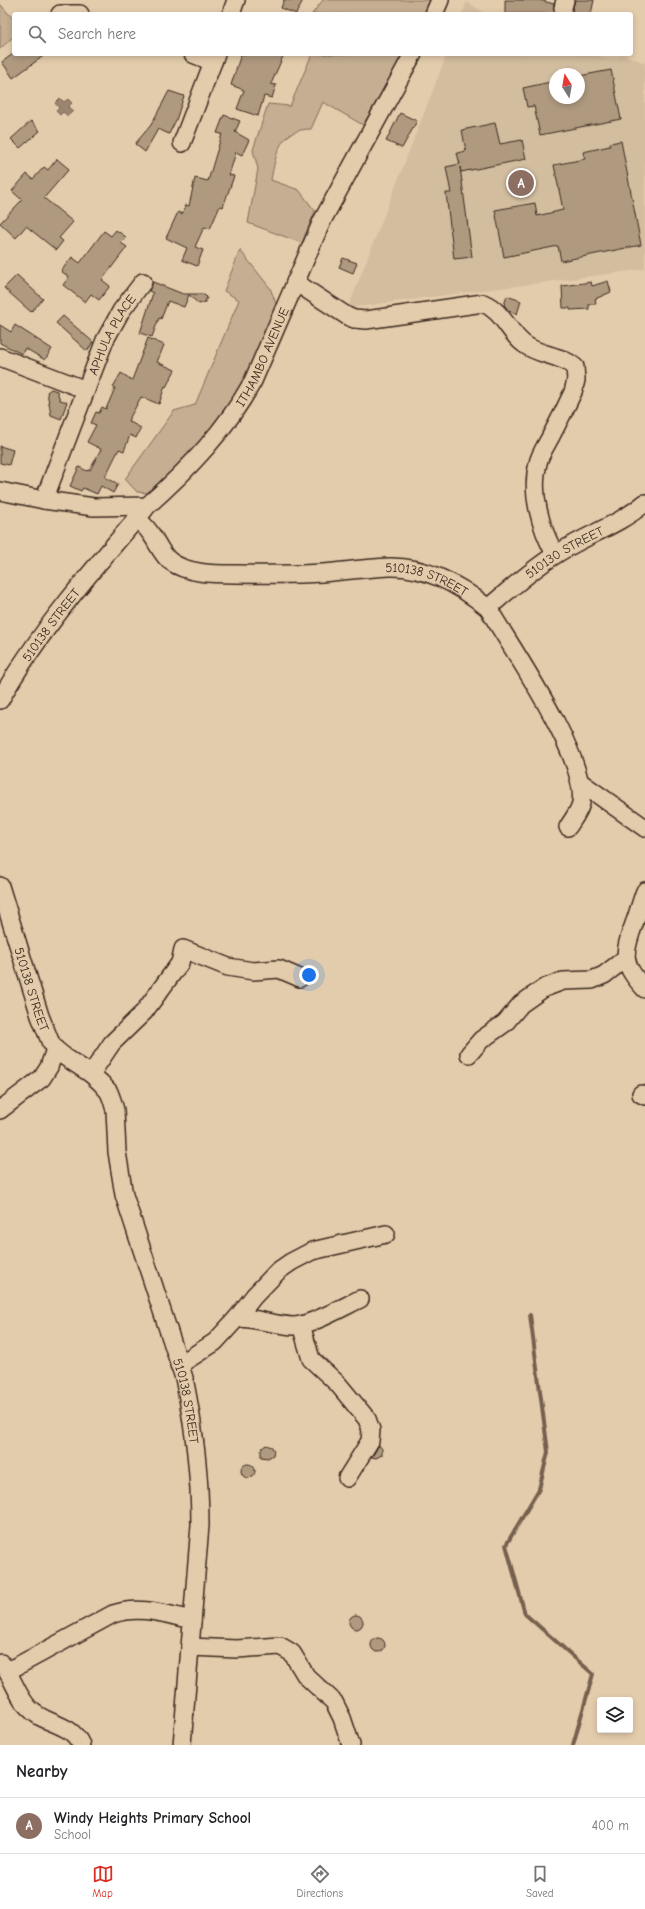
<!DOCTYPE html>
<html lang="en">
<head>
<meta charset="utf-8">
<style>
	:root { --surface:#fff; --page:#f2f2f2; --text:#202124; --muted:#757577; --line:#e0e0e0; --accent:#d93025 }
	body { margin:0; font-family:"Comic Neue",sans-serif; background:var(--page); color:var(--text) }
	.controls { position:absolute; right:12px; bottom:12px; display:grid; overflow:hidden; border-radius:4px; box-shadow:0 2px 6px #0003 }
	.controls button { width:36px; height:36px; display:grid; place-items:center; padding:0; border:0; border-bottom:1px solid var(--line); background:var(--surface); color:var(--text); font:20px sans-serif }
	.compass { position:absolute; left:549px; top:68px; width:36px; height:36px; border-radius:50%; background:var(--surface); box-shadow:0 2px 6px #0003; rotate:349deg }
	.you { position:absolute; left:309px; top:975px; width:14px; height:14px; margin:-10px; border:3px solid #fff; border-radius:50%; background:#1a73e8; box-shadow:0 0 0 6px #1a73e833 }
	.badge { display:grid; place-items:center; width:26px; height:26px; border-radius:50%; background:var(--accent); color:#fff; font-size:13px; font-weight:700 }
	.pin { position:absolute; translate:-50% -50%; border:2px solid #fff; box-shadow:0 1px 4px #0006 }
	.list { margin:0; padding:0; list-style:none }
	h2 { display:flex; justify-content:space-between; align-items:center; height:52px; margin:0; padding:0 16px; font-size:17px }
	h2 small { font-size:13px; font-weight:400; color:var(--muted) }
	.list li { display:grid; grid-template-columns:26px 1fr auto; gap:12px; align-items:center; box-sizing:border-box; height:56px; padding:0 16px; border-top:1px solid var(--line) }
	.list b { display:block; font-size:15px; white-space:nowrap }
	.list p { margin:0; font-size:13px; white-space:nowrap; color:var(--muted) }
	.list em { font-size:13px; font-style:normal; color:var(--muted) }
	.icon { flex:none; width:22px; height:22px; fill:none; stroke:currentColor; stroke-width:2; stroke-linecap:round; stroke-linejoin:round }
	.map { position:relative; flex:none; width:645px; height:1745px; overflow:hidden }
	.search { position:absolute; background:var(--surface); box-shadow:0 2px 6px #0003; left:12px; right:12px; top:12px; height:44px; display:flex; align-items:center; gap:10px; box-sizing:border-box; padding:0 14px; border-radius:4px; color:var(--muted); font-size:15px }
	.sheet { height:108px; background:var(--surface) }
	nav { display:flex; justify-content:space-around; align-items:center; box-sizing:border-box; height:56px; border-top:1px solid var(--line); background:var(--surface); font-size:11px; color:var(--muted) }
	nav a { display:grid; justify-items:center; gap:2px }
	nav .on { color:var(--accent) }
	.map>svg:first-child { display:block }
	.built { fill:#d3bd9f; fill-rule:evenodd }
	.green { fill:#c5ae92; stroke:#806c58 }
	.water { fill:#9a866e; stroke:#74614e }
	.lines { fill:none; stroke-linecap:round; stroke-linejoin:round }
	.stream { stroke:#74614e; stroke-width:4 }
	.building { fill:#af9a80; stroke:#3b2a1e }
	.minor-casing { stroke:#3b2a1e; stroke-width:20 }
	.minor { stroke:#e3ccac; stroke-width:17 }
	.labels { text-anchor:middle; stroke-width:3; stroke-linejoin:round; paint-order:stroke }
	.street-label { font-size:13px; fill:#3b2a1e; stroke:#e3ccac }
</style>
</head>
<body>
<div class="map">
<svg width="645" height="1745" viewBox="0 0 645 1745">
	<rect width="100%" height="100%" fill="#e3ccac"/>
	<filter id="ink" filterUnits="userSpaceOnUse"><feTurbulence type="fractalNoise" baseFrequency=".025" numOctaves="2"/><feDisplacementMap in="SourceGraphic" scale="8" xChannelSelector="R" yChannelSelector="G"/><feConvolveMatrix kernelMatrix="1 2 1 2 8 2 1 2 1" color-interpolation-filters="sRGB"/></filter>
	<g filter="url(#ink)">
		<!-- built -->
		<path class="built" d="M467 2 486 14H462Z
			M447 54H592L609 59 624 55 645 63V269L348 308ZM555 74H579V98H555Z"/>
		<!-- green -->
		<path class="green" d="M323 0H432L425 14H312Z
			M0 4 14 20V36L0 49Z
			M312 54H403L363 125 323 102 311 129C279 129 276 154 271 180L299 190 315 211 302 243 248 223 258 169 253 150 268 104 290 106Z
			M240 250 270 288 277 306 240 390 197 449 149 493 137 492 125 479 174 411 195 405 239 300 224 291Z"/>
		<!-- water -->
		<path class="water" d="M60 98 64 102 68 99 72 103 68 107 73 111 68 116 63 112 60 115 56 111 59 108 55 103Z"/>
		<g class="lines">
			<!-- stream -->
			<path class="stream" d="M530 1315 548 1452 539 1489 506 1545 525 1614 593 1674 573 1745"/>
		</g>
		<!-- building -->
		<path class="building" d="M284 0H303L296 14 281 8Z
			M505 0H539L554 4 555 14H505Z
			M575 0H594L591 14H571Z
			M13 54H46L13 78 2 62Z
			M241 54H284L271 84 276 85 272 98 264 96 258 116 237 109 244 90 231 85Z
			M611 70 621 119 540 135 534 106 527 107 523 88 555 81V98H579V76Z
			M169 91 184 96 176 120 169 134 158 129 145 152 135 144 151 125Z
			M400 113 417 121 402 148 386 141Z
			M224 115 240 121 235 132 249 140 242 155 236 152 229 175 234 176 223 207 220 206 210 229 204 227 195 247 203 250 197 266 182 260 187 248 166 238 178 212 182 214 186 205 189 206 195 178 208 181 222 134 217 133Z
			M31 121 40 131 20 148 11 139Z
			M495 123 500 144 522 140 526 159 461 172 460 167 472 257 454 259 446 193H451L446 167 460 164 457 153 466 151 462 130Z
			M621 141 641 245 561 261 558 246 504 257 495 210 535 203 537 216 563 210 554 165 585 159 583 152 610 146V143Z
			M57 159 69 169 44 198 73 222 59 238 63 241 56 250 26 226 16 238 0 223 22 200 12 191 27 174 33 179 44 167 48 170Z
			M116 230 126 237 121 243 127 247 102 280 110 286 99 300 91 294 85 302 63 285 69 277 61 271 72 257 80 263 104 231 111 236Z
			M343 258 357 263 353 273 339 267Z
			M17 275 43 299 31 312 4 288Z
			M608 281 611 292 595 299 596 304H589V309L570 310V308H563L562 286 591 282 592 286Z
			M153 282 183 294H202L207 297 205 302 199 304 189 295 184 307 168 301 161 319 159 318 152 337 140 333 153 293 149 291Z
			M507 296 521 301 517 314 509 311 504 305Z
			M63 316 93 342 87 351 56 323Z
			M0 325 11 332 15 325 52 349 45 360 25 348 22 354 0 343Z
			M148 338 164 345 157 362 175 370 166 387 165 386 159 404 141 397 128 421 141 428 136 438 130 435 124 451 119 449 105 477 118 484 113 493 101 486 97 494 83 488 81 491 70 486 79 467 87 471 88 470H90L101 449 87 442 96 425 91 423 96 412 99 413 102 407 106 409 115 388 113 387 121 373 132 380Z
			M51 389 57 391 60 400 67 402 61 419 51 415 47 392Z
			M0 446 13 450 9 465 0 463Z
			M266 1445 272 1447 274 1451 273 1455 268 1458 261 1457V1449Z
			M379 1445 382 1449V1455L376 1458 372 1457Z
			M241 1471a7 7 0 1 1 14 0a7 7 0 1 1-14 0Z
			M349 1622a7 7 0 1 1 14 0a7 7 0 1 1-14 0Z
			M371 1645a7 7 0 1 1 14 0a7 7 0 1 1-14 0Z"/>
		<g class="lines">
			<defs>
				<g id="minor">
					<path d="M563 8 565 0"/>
					<path d="M60 14H80"/>
					<path d="M231 14 236 0"/>
					<path d="M434 14 440 0"/>
					<path d="M193 54 213 62"/>
					<path d="M182 143 216 54"/>
					<path d="M295 282 347 316 354 319 366 320 483 303C503 311 508 332 524 344 539 356 560 354 575 367L576 380 573 392C566 407 559 421 551 436 547 444 540 454 538 463 530 493 541 529 555 554"/>
					<path d="M0 357 86 390"/>
					<path id="s1" d="M0 491 44 500 94 507 147 506C189 469 226 430 253 381L322 221 413 54"/>
					<path id="s2" d="M44 500 105 340 121 311 143 282"/>
					<path id="s3" d="M137 518C142 523 147 528 151 534 157 542 162 555 170 561 187 574 214 574 234 574 264 574 293 575 322 573 345 571 367 568 389 567 426 566 460 585 488 608 512 649 588 758 581 803 579 812 573 819 568 827"/>
					<path id="s4" d="M488 608C510 589 531 570 555 555 584 536 619 525 645 503"/>
					<path id="s5" d="M0 700C39 631 93 569 145 509"/>
					<path d="M580 782 645 828"/>
					<path id="s6" d="M0 886 40 1016 50 1041 55 1049 65 1057 91 1074 101 1083 109 1092 112 1100 115 1110 117 1152 124 1195 184 1378C194 1426 200 1476 200 1525L182 1745"/>
					<path d="M645 891C641 902 638 913 634 924 623 954 621 964 645 989"/>
					<path d="M469 1054 481 1040 505 1023 521 1004 544 988 563 981 592 980 604 975 626 958"/>
					<path d="M91 1074 112 1043 144 1012 180 963 183 949 228 967 253 971 279 969 300 978"/>
					<path d="M641 1094 645 1096"/>
					<path d="M0 1110 42 1078 49 1067 55 1049"/>
					<path d="M237 1318C256 1318 274 1325 293 1326 310 1326 343 1307 360 1299"/>
					<path d="M301 1325 311 1359 338 1384 367 1419 371 1430 370 1441 347 1478"/>
					<path d="M179 1365 215 1342 237 1318 254 1296 278 1271 291 1262 312 1251 386 1234"/>
					<path d="M190 1647 237 1649 280 1646 287 1650 292 1653 306 1676 334 1702 342 1718 351 1745"/>
					<path d="M1 1663C13 1676 16 1695 29 1708 44 1725 71 1722 81 1745"/>
					<path d="M8 1671 113 1614C140 1605 165 1614 192 1620"/>
				</g>
			</defs>
			<!-- minor casing -->
			<use href="#minor" class="minor-casing"/>
			<!-- minor -->
			<use href="#minor" class="minor"/>
		</g>
	</g>
	<g class="labels">
		<!-- street labels -->
		<g class="street-label">
			<text dy="5" stroke="none"><textPath href="#s2" startOffset="179">APHULA PLACE</textPath></text>
			<text dy="5" stroke="none"><textPath href="#s1" startOffset="339">ITHAMBO AVENUE</textPath></text>
			<text dy="5" stroke="none"><textPath href="#s4" startOffset="95">510130 STREET</textPath></text>
			<text dy="5" stroke="none"><textPath href="#s3" startOffset="316">510138 STREET</textPath></text>
			<text dy="5" stroke="none"><textPath href="#s5" startOffset="91">510138 STREET</textPath></text>
			<text dy="5" stroke="none"><textPath href="#s6" startOffset="108">510138 STREET</textPath></text>
			<text dy="5" stroke="none"><textPath href="#s6" startOffset="562">510138 STREET</textPath></text>
		</g>
	</g>
</svg>
<div class="controls">
<button><svg class="icon" aria-label="layers" viewBox="0 0 24 24"><path d="M12 4l9 5-9 5-9-5zM3 14l9 5 9-5"/></svg></button>
</div>
<svg class="compass" viewBox="-18 -18 36 36"><path d="M0-13l5 13h-10z" fill="#e53935"/><path d="M0 13l5-13h-10z" fill="#757577"/></svg>
<div class="you"></div>
<div class="pin badge" style="left:521px;top:183px;background:#8d6e63">A</div>
<div class="search"><svg class="icon" aria-label="search" viewBox="0 0 24 24"><circle cx="10" cy="10" r="6"/><path d="M15 15l6 6"/></svg>Search here</div>
</div>
<section class="sheet">
<h2>Nearby<small></small></h2>
<ul class="list">
<li><span class="badge" style="background:#8d6e63">A</span><div><b>Windy Heights Primary School</b><p>School</p></div><em>400 m</em></li>
</ul>
</section>
<nav>
<a class="on"><svg class="icon" aria-label="map" viewBox="0 0 24 24"><path d="M3 6l6-2 6 2 6-2v14l-6 2-6-2-6 2zM9 4v14M15 6v14"/></svg>Map</a>
<a><svg class="icon" aria-label="directions" viewBox="0 0 24 24"><path d="M12 3l9 9-9 9-9-9zM9 14v-3h6M13 9l2 2-2 2"/></svg>Directions</a>
<a><svg class="icon" aria-label="saved" viewBox="0 0 24 24"><path d="M7 4h10v16l-5-4-5 4z"/></svg>Saved</a>
</nav>
</body>
</html>
